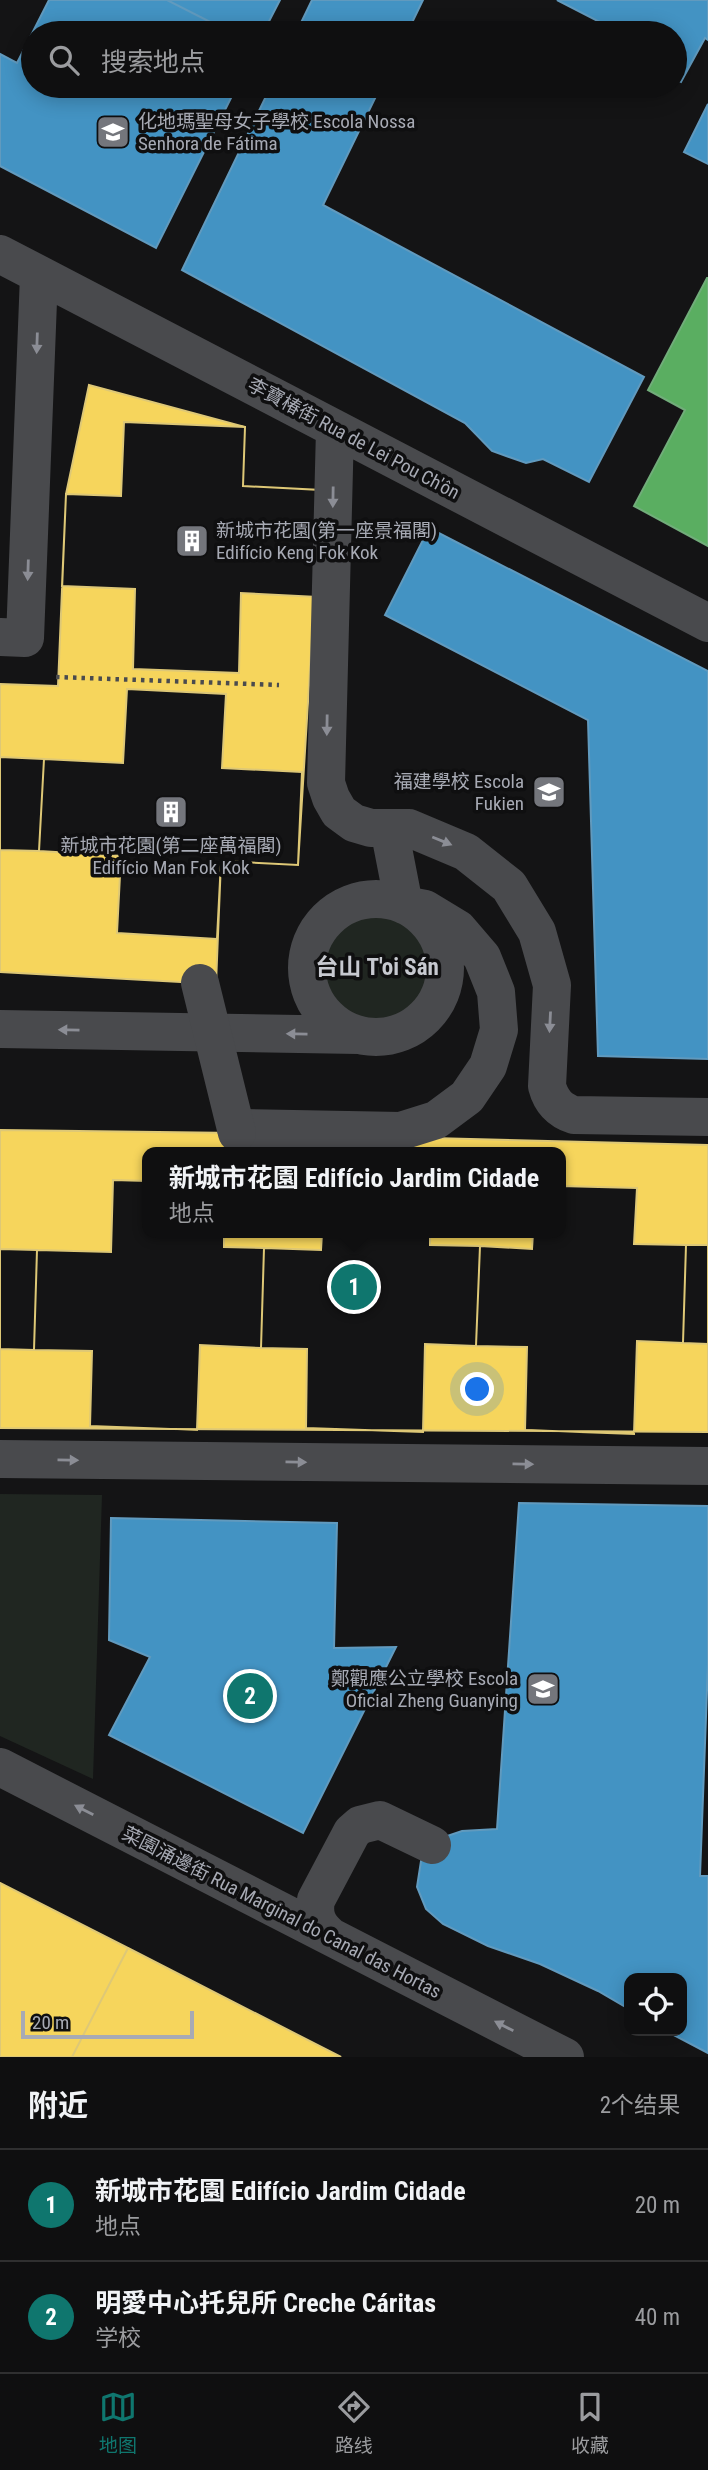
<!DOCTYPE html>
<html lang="zh">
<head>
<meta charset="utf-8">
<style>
	:root { --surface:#0f0f10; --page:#1d1d1e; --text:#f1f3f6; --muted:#9b9c9f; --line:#2f2f30; --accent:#0f766e }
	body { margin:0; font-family:"Roboto Condensed","Noto Sans SC",sans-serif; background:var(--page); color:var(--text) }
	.controls { position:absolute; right:21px; bottom:21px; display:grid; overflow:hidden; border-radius:14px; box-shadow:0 4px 18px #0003 }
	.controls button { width:63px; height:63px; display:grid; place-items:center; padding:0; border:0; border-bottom:2px solid var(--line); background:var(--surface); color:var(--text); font:35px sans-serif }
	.scale { position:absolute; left:21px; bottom:18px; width:173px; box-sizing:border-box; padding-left:7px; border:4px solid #a7aab4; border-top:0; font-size:19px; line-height:24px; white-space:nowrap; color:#a7aab4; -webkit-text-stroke:5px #0f0f10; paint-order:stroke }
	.you { position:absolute; left:478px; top:1390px; width:24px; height:24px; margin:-18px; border:5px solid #fff; border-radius:50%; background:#1a73e8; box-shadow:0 0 0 10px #1a73e833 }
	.badge { display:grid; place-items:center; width:46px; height:46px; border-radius:50%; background:var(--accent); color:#fff; font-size:23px; font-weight:700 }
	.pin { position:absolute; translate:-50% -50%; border:4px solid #fff; box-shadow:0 2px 7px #0006 }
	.popup { position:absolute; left:142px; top:1147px; width:424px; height:91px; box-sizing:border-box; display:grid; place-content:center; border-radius:14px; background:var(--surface); filter:drop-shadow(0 2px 5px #0005); font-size:23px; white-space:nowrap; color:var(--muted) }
	.popup b { font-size:26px; color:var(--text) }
	.popup::after { content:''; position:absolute; left:50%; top:100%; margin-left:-14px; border:14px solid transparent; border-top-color:var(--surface) }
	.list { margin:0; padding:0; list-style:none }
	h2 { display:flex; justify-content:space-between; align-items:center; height:91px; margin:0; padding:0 28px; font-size:30px }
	h2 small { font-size:23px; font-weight:400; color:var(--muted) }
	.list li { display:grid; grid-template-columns:46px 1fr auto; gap:21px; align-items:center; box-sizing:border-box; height:112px; padding:0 28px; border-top:2px solid var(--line) }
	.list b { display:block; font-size:26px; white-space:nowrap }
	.list p { margin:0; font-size:23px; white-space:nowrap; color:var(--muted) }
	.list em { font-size:23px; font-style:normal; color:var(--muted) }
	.icon { flex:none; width:38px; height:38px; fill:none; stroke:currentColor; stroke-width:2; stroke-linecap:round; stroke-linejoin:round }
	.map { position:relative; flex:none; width:708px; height:2057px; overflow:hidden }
	.search { position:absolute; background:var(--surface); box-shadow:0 4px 18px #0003; left:21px; right:21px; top:21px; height:77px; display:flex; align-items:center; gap:18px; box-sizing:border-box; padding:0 24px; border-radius:38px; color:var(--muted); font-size:26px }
	.sheet { height:315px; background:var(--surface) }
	nav { display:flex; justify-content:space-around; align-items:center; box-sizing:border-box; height:98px; border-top:2px solid var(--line); background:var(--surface); font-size:19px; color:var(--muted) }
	nav a { display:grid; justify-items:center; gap:4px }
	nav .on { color:var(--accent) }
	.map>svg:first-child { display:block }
	.green { fill:#202621 }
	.homes { fill:#f6d55c; stroke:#dec876; stroke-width:2; fill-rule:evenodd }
	.schools { fill:#4393c3; stroke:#619abe; stroke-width:2 }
	.public { fill:#5aae61; stroke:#71ad7a; stroke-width:2 }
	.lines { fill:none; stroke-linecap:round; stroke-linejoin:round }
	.path { stroke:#4a4b4e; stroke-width:4.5; stroke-dasharray:3.5 5; stroke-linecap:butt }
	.minor { stroke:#494a4d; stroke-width:38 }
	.minor-bridge { stroke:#494a4d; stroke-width:38 }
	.oneway { fill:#8b8d95 }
	.labels { text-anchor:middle; stroke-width:7; stroke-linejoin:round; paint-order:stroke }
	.poi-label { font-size:19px; fill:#a7aab4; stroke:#0f0f10; text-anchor:start }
	.street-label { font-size:19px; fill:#a7aab4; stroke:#0f0f10 }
	.quarter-label { font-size:23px; font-weight:bold; fill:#c7c9d0; stroke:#0f0f10 }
</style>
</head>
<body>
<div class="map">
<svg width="708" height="2057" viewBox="0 0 708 2057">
	<rect width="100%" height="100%" fill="#141415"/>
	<!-- green -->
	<path class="green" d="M314 968a62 62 0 1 1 124 0a62 62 0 1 1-124 0Z
		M0 1494 102 1495 93 1779 0 1736Z"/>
	<!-- homes -->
	<path class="homes" d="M89 385 245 427 243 486 321 490 298 865 221 861 216 984 0 972V684L58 686 66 494Z
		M124 422 245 427 243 486 321 490 318 597 241 593 239 673 133 669 135 589 62 586 66 494 121 496Z
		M127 689 226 694 222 768 302 772 298 865 221 861 217 939 117 933 121 856 39 851 44 759 123 763Z
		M0 757 44 759 39 851 0 850Z
		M0 1130 237 1133 708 1145V1432L0 1428ZM148 1152H560V1233H148Z
		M113 1180 148 1181V1233H224V1247L264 1248 261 1348 200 1345 197 1430 90 1426 92 1351 34 1350 37 1250 111 1252Z
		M560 1186 637 1188 634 1244 686 1245 683 1343 637 1341 634 1434 525 1430 527 1347 476 1346 480 1246 532 1249 533 1233H560Z
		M322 1233H430V1245L480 1246 476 1346 425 1344 423 1432 306 1428 307 1349 261 1348 264 1248 321 1250Z
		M686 1245H708V1344L683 1343Z
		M0 1249 37 1250 34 1350 0 1349Z
		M0 1883 128 1948 72 2057H0Z
		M128 1948 341 2057H72Z"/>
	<!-- schools -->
	<path class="schools" d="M49 0H167L232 33H33V86H237L156 248 0 166V54L17 63Z
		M167 0H280L263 33H232Z
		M312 0H423L407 33H296Z
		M557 0H708V40L705 38 681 82 675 79V33H621Z
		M271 86H381L323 205 644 377 589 482 543 459 526 463 492 451 465 423 182 270Z
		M708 104V164L684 152Z
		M429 528 708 671V1059L598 1056 588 720 385 615Z
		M519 1503 708 1506V1664L700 1876H708V2053L666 2031H682V1978H629V2009L598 1991 540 1964 488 1946 443 1924 426 1909 417 1887 421 1861 435 1840 462 1831 497 1829Z
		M111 1518 337 1523 334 1648 396 1647 303 1833 109 1735 150 1657 109 1640Z"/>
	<!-- public -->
	<path class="public" d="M707 278H708V546L634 506 685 410 648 390Z"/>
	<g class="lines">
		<!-- path -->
		<path class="path" d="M56 677 279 685"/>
		<!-- minor -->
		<path class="minor" d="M0 254 708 623
			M335 429 326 783 331 798 339 812 354 823 371 828H409L466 852 509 886 537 932 552 985 547 1086C551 1101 559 1110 574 1115L708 1117
			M0 637 25 638 39 275
			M307 968a69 69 0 1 1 138 0a69 69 0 1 1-138 0Z
			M0 1029 359 1035
			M236 1128 401 1131 436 1120 467 1097 488 1066 499 1030 496 992 482 957 458 929 425 909 404 905 389 828
			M0 1459 708 1466
			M0 1767 565 2057
			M330 1936C318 1926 313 1916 316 1900L352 1832 360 1825 380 1820 432 1845"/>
		<!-- minor-bridge -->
		<path class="minor-bridge" d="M200 983 237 1133"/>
	</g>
	<!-- one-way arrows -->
	<defs><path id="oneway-solid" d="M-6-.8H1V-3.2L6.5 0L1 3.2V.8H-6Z" transform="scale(1.75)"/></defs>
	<g class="oneway">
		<use href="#oneway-solid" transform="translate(37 343) rotate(92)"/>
		<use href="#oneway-solid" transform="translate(333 497) rotate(91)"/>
		<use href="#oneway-solid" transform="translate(28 570) rotate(92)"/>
		<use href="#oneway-solid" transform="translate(327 725) rotate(91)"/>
		<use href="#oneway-solid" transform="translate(442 841) rotate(22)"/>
		<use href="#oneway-solid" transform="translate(550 1022) rotate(93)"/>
		<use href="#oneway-solid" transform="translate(69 1030) rotate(-179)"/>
		<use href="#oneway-solid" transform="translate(297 1034) rotate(-179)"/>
		<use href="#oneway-solid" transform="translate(68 1460) rotate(1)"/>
		<use href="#oneway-solid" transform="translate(296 1462) rotate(1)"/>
		<use href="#oneway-solid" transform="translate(523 1464) rotate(1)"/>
		<use href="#oneway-solid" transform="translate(84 1810) rotate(-153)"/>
		<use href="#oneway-solid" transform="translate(504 2026) rotate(-153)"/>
	</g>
	<!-- icons -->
	<defs>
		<symbol id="school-square" viewBox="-11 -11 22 22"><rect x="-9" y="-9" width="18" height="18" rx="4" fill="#74767c" stroke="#0f0f10"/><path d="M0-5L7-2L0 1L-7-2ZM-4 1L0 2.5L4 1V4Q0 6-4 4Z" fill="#fff"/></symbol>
		<symbol id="building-square" viewBox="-11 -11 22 22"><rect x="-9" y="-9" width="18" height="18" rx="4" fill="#74767c" stroke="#0f0f10"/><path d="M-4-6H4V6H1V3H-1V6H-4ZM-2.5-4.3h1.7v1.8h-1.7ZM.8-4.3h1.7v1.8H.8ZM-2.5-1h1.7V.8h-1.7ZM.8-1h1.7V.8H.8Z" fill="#fff"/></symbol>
	</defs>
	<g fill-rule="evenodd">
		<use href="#school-square" x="94" y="113" width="38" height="38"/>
		<use href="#building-square" x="173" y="522" width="38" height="38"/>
		<use href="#school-square" x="530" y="773" width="38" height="38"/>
		<use href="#building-square" x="152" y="793" width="38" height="38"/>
		<use href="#school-square" x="524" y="1670" width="38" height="38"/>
	</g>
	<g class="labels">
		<!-- poi labels -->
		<g class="poi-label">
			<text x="138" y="128">化地瑪聖母女子學校 Escola Nossa<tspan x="138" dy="22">Senhora de Fátima</tspan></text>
			<text x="216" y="537">新城市花園(第一座景福閣)<tspan x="216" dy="22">Edifício Keng Fok Kok</tspan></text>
			<text x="524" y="788" text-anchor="end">福建學校 Escola<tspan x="524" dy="22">Fukien</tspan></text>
			<text x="171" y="852" text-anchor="middle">新城市花園(第二座萬福閣)<tspan x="171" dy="22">Edifício Man Fok Kok</tspan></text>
			<text x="518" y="1685" text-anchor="end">鄭觀應公立學校 Escola<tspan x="518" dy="22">Oficial Zheng Guanying</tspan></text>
		</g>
		<!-- street labels -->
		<g class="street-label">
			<text transform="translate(354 438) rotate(28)" y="7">李寶椿街 Rua de Lei Pou Ch'ôn</text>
			<text transform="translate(282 1912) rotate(27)" y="7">菜園涌邊街 Rua Marginal do Canal das Hortas</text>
		</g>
		<!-- quarter labels -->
		<g class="quarter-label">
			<text x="377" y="975">台山 T'oi Sán</text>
		</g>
	</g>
</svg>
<div class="controls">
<button><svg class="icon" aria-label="locate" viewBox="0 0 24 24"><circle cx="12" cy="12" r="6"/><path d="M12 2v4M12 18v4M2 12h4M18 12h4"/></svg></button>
</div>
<div class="scale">20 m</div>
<div class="you"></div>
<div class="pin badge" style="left:354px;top:1287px">1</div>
<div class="popup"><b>新城市花園 Edifício Jardim Cidade</b>地点</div>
<div class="pin badge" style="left:250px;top:1696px">2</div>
<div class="search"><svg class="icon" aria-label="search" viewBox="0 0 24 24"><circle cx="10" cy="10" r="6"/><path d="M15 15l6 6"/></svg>搜索地点</div>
</div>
<section class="sheet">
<h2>附近<small>2个结果</small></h2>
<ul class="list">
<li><span class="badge">1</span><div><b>新城市花園 Edifício Jardim Cidade</b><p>地点</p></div><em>20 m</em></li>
<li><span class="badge">2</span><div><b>明愛中心托兒所 Creche Cáritas</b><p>学校</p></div><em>40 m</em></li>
</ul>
</section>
<nav>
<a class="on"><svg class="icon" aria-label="map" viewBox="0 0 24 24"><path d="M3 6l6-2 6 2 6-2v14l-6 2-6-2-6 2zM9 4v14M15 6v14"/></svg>地图</a>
<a><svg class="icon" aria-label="directions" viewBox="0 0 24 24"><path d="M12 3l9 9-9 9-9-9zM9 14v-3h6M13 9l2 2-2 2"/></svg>路线</a>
<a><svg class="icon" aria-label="saved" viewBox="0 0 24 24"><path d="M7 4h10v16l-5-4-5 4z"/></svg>收藏</a>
</nav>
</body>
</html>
